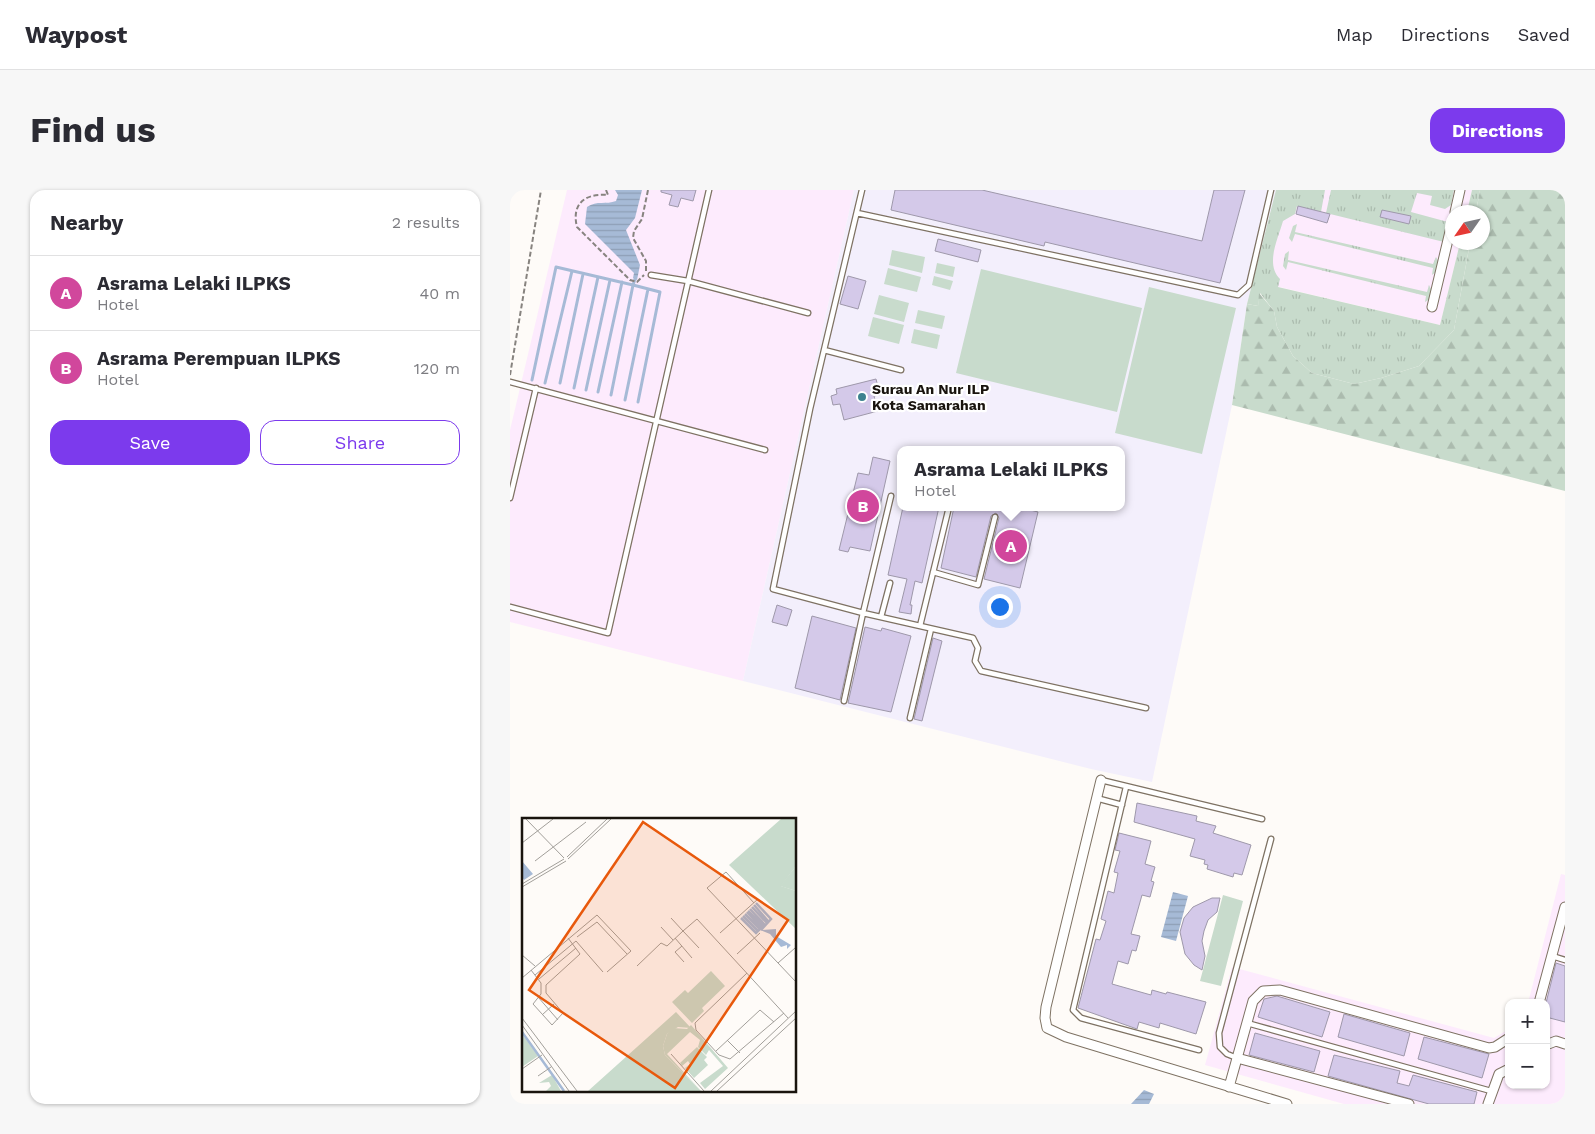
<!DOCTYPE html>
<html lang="en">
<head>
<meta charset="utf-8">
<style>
	:root { --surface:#fff; --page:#f7f7f7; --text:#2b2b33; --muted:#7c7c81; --line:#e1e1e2; --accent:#7c3aed }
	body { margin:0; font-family:"Work Sans",sans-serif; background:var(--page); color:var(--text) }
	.controls { position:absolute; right:15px; bottom:15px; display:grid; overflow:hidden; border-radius:10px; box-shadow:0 1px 4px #0004 }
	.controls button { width:45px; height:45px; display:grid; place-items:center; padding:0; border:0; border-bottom:1px solid var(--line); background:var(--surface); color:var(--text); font:25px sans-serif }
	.compass { position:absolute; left:935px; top:15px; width:45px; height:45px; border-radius:50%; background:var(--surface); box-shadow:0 1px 4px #0004; rotate:236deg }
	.you { position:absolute; left:489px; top:416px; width:18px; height:18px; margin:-12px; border:4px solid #fff; border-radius:50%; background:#1a73e8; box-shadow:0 0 0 8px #1a73e833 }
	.badge { display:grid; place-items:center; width:32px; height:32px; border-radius:50%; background:var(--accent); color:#fff; font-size:16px; font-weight:700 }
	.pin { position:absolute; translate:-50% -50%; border:2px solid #fff; box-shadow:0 1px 5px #0006 }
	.popup { position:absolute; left:387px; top:256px; width:228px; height:65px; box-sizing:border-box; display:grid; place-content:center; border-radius:10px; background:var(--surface); filter:drop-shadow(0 1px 4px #0005); font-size:16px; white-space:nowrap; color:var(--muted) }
	.popup b { font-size:19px; color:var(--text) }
	.popup::after { content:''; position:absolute; left:50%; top:100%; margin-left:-10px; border:10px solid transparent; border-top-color:var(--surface) }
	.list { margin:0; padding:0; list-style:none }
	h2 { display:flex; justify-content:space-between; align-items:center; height:65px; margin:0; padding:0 20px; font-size:21px }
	h2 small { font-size:16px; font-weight:400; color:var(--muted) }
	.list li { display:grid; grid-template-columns:32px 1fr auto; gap:15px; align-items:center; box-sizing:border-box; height:75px; padding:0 20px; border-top:1px solid var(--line) }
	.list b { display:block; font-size:19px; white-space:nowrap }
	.list p { margin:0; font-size:16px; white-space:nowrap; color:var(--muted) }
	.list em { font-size:16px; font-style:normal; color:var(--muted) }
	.actions { display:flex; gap:10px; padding:15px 20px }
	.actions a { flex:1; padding:11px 0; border:1px solid var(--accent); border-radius:15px; text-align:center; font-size:18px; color:var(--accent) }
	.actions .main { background:var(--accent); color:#fff }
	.map { position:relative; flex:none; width:1055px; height:914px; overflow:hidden; border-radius:15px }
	header { display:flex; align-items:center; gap:30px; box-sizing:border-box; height:70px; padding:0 25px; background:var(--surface); border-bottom:1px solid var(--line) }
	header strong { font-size:24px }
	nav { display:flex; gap:28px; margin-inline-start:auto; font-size:18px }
	.intro { display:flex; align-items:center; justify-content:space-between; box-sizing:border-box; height:120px; padding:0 30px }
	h1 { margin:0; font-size:35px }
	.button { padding:12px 22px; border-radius:15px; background:var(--accent); color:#fff; font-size:18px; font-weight:700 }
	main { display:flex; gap:30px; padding:0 30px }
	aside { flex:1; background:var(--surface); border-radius:15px; box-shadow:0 1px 4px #0004 }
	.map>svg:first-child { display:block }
	.commercial { fill:#fdebfd }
	.education { fill:#f3effc; fill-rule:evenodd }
	.grass { fill:url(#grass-tufts) }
	.forest { fill:url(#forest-firs) }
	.pitch { fill:#c8dbcc }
	.water { fill:url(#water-rules) }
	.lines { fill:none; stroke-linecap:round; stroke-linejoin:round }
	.stream { stroke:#a6bad6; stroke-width:3 }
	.building { fill:#d4c9e9; stroke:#9e98aa }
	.service-casing { stroke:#7e7263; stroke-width:7 }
	.minor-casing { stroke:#7e7263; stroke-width:11 }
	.path { stroke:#87837f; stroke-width:2; stroke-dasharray:5 2.5; stroke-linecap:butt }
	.service { stroke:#fff; stroke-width:4.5 }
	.minor { stroke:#fff; stroke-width:9 }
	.poi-dot { fill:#3d828f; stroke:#fff; stroke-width:2 }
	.labels { text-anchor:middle; stroke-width:4.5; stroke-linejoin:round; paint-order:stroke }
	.poi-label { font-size:14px; font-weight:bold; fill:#19140e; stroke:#fff; text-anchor:start }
	.inset-river { fill:none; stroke:#a6bad6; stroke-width:2.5 }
	.inset-road { fill:none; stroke:#a29f9a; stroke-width:1 }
	.view { fill:#e8590c; fill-opacity:0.15; stroke:#e8590c; stroke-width:2.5 }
	.inset-edge { fill:none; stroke:#19140e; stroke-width:2.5 }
</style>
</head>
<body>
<header>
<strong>Waypost</strong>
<nav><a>Map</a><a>Directions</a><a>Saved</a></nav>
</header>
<div class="intro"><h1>Find us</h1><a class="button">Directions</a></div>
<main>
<aside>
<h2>Nearby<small>2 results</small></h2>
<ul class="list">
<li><span class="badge" style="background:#d1479c">A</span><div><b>Asrama Lelaki ILPKS</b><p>Hotel</p></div><em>40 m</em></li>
<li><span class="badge" style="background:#d1479c">B</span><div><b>Asrama Perempuan ILPKS</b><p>Hotel</p></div><em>120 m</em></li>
</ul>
<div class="actions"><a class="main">Save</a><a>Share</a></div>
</aside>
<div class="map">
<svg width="1055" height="914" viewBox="0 0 1055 914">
	<defs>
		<pattern id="grass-tufts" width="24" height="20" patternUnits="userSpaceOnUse" patternTransform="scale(1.25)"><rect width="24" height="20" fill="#c8dbcc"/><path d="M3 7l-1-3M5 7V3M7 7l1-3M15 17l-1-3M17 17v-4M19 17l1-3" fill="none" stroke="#abbbae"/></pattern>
		<pattern id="forest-firs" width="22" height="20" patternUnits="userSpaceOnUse" patternTransform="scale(1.25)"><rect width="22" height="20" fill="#c8dbcc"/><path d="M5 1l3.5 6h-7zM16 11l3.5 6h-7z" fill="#abbbae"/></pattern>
		<pattern id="water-rules" width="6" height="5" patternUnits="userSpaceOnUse" patternTransform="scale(1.25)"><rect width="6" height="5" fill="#a6bad6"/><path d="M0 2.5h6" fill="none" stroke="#8e9fb6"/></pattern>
	</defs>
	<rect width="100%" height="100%" fill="#fefbf8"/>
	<!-- commercial -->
	<path class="commercial" d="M57 0H344L233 491 0 432V240Z
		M766 0H962L957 22H942V52L950 53 930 135 744 91Z
		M1051 684 1055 685V914H834L695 875 722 777 984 848 999 839V895H1036V813H1018Z"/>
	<!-- education -->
	<path class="education" d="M344 0H766L737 114 722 215 642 592 581 579 233 491ZM391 260H611V317H391Z"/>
	<!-- grass -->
	<path class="grass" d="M766 0H815L811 22 787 16 785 24 773 31C768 49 755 74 770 89L768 97 930 135 950 53H960L944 140 909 176 871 188 844 194 802 183 783 166 767 137 764 121 750 103 748 116 737 114Z
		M821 0H944L941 15 935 19 920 15 922 6 907 3 901 22 938 32 934 52 816 23Z
		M962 0H970L966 22H957Z
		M787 34 785 42 923 74 926 67 929 72 926 82 922 85 923 78 785 44 782 52 779 48 783 36Z
		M779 61 778 70 917 102 919 95 922 101 920 109 915 112 916 106 778 72 776 80 773 76 775 64Z"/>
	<!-- forest -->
	<path class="forest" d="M970 0H1055V301L722 215 737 114 748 116 749 103 764 121 767 137 783 166 802 183 844 194 871 188 909 176 944 140 960 53 972 52V22H966Z"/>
	<!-- pitch -->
	<path class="pitch" d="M382 60 415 67 412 83 379 75Z
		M427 73 445 77 443 87 425 83Z
		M378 78 411 87 407 102 374 94Z
		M471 79 632 118 607 222 446 183Z
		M424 86 443 91 440 100 422 95Z
		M639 97 726 118 692 264 605 243Z
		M369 105 399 113 394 132 364 124Z
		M408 120 435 126 432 139 405 133Z
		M363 127 394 135 389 154 358 146Z
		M404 139 430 145 427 159 401 153Z
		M713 705 733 711 711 796 690 791Z"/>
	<!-- water -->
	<path class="water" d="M105 0H132L125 28 116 40 130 75 127 90 123 88 124 83 75 34 77 17C87 10 96 15 106 11L108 5Z
		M663 702 678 706 666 751 651 747Z
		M634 900 644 904 639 914H621Z"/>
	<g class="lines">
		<!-- stream -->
		<path class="stream" d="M22 190 46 77 123 95 125 89
			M35 193 62 81
			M50 193 73 84
			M64 198 88 87
			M76 200 100 90
			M88 202 112 92
			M101 205 123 95 150 102 128 212
			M115 210 138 99"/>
	</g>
	<!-- building -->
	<path class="building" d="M151 0H186L183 11 171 8 168 17 159 15 162 5 151 2Z
		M385 0H472L692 51 704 0H735L710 93 535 52 534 56 381 20Z
		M788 16 820 24 817 33 786 24Z
		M872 20 901 26 899 34 870 27Z
		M428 49 471 60 468 72 425 61Z
		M338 86 356 91 348 119 330 114Z
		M366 189 370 205 364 206 368 221 334 230 330 214 323 215 321 206 327 204 326 199Z
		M363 267 380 271 360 361 340 357 338 362 329 360 348 283 359 285Z
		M393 317H429L412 393 405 391 400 415H402L401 424 389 422 397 389 378 385Z
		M444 317H509L528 322 510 398 474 389 489 328 486 323 481 326 466 387 431 378Z
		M267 415 282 420 277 436 262 432Z
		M302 426 346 438 330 510 285 498Z
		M355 437 371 441 372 438 401 446 381 522 338 513Z
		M423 448 432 451 412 531 404 529Z
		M627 613 687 626 686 631 706 636 703 643 741 655 732 685 724 683 723 687 697 679 698 675 694 674 695 670 680 666 685 649 624 632Z
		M609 643 641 651 635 674 645 677 641 691 644 692 640 707 632 705 621 744 630 746 626 761 622 760 618 774 608 771 602 794 641 805 642 800 656 804 657 802 696 812 686 844 650 833 649 838 629 832 627 839 568 818 586 749 590 750 596 731 591 729 598 701 604 703 608 683 604 682 610 661 605 660Z
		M702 708H710L707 722 698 730 694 741 692 751 695 766 692 780 684 775 675 764 670 742 674 728 683 717Z
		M1046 773 1055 776V832L1036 827V813Z
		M767 806 820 822 812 847 748 827 754 809Z
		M834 824 900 843 894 866 828 847Z
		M745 843 810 861 804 882 739 865Z
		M914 847 979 864 972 888 908 869Z
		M824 865 890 881 887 893 899 896 903 885 967 902 964 914H919L818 886Z"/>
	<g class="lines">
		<defs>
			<path id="service" d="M347 23 728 105 739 95 761 0
				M141 85 178 91 298 123
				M314 160 391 180
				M0 192 255 260
				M381 306 353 423 463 448 468 458 465 471 471 481 636 518
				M0 308 26 198
				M423 382 468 395 485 327
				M0 417 98 443 199 0
				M371 427 380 393
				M410 436 439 317
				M334 511 353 423 263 399 300 219 352 0
				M400 528 421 439
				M591 590 752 629
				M616 597 563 820 571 828 689 860
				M586 608 612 615
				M1042 766 1055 770
				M737 833 981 901
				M727 868 717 864 710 857 709 843 761 649"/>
			<path id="minor" d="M945 22 950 0
				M922 117 942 33
				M591 590 536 817 535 828 537 838 556 847 777 914
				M1029 813 1055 717
				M1036 855 1046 851 1055 854
				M727 868 899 914
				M719 897 743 811 753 801 770 800 979 858 985 857 999 848
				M978 914 989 884 999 879"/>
		</defs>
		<!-- service casing -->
		<use href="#service" class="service-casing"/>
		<!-- minor casing -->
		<use href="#minor" class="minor-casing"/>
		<!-- path -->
		<path class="path" d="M96 0 98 5C76 3 61 13 67 37L120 90 127 92 134 85
			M136 81V71L123 48 124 41 132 29 138 0
			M0 185 31 0"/>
		<!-- service -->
		<use href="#service" class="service"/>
		<!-- minor -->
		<use href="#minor" class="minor"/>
	</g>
	<!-- markers -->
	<circle class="poi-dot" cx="352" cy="207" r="5"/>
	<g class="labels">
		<!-- poi labels -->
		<g class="poi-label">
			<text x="362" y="204">Surau An Nur ILP<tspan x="362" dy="16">Kota Samarahan</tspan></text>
		</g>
	</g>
	<!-- overview -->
	<g transform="translate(12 628)">
		<rect width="274" height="274" fill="#fefbf8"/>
		<path d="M169 207 206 250 183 271 178 265 201 248 187 232 184 237 176 229 178 222 168 214 145 236 179 273 143 237 141 228 145 216 151 210 165 211ZM175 229 185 239 182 242 186 247 172 260 163 250 168 246 166 243 160 248 158 245ZM30 257 39 273H24L29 268 27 264 17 265Z" fill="#c8dbcc"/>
		<path d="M259 1H274V48L259 68 274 73V111L207 47ZM154 194 169 210 156 209 145 216 141 228 143 237 179 273H66ZM0 216 16 238 0 249Z" fill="#c8dbcc"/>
		<path d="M274 48V73L258 68Z" fill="#c8dbcc"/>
		<path d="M189 153 203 168 180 190 182 193 170 205 150 184 163 172 166 175Z" fill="#c8dbcc"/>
		<path d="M0 43 11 56 2 62 0 59ZM254 111V118L269 127 265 131V127L259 129 248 116 238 112Z" fill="#a6bad6"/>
		<path class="inset-river" d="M234 85 249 101 239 112M232 87 246 103M230 89 245 105M228 91 243 107M226 93 241 108M225 94 240 110M221 98 236 113M219 100 234 115 238 111 223 96M0 214 42 273"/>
		<path class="inset-road" d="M4 1 42 40M0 25 31 1M45 39 85 1M46 41 89 1M13 43 64 4M0 66 42 41M0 69 44 43M232 85 204 54 185 70 274 164M149 100 161 113 175 101 266 200M139 109 151 122M198 115 236 81M55 119 75 104 105 136M153 120 170 140M160 128 153 134 162 144M215 136 238 115M0 137 13 148M256 145 273 130M115 148 139 125 145 128 161 113 177 130M9 152 19 165V176L11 186 30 207 41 195 24 175V167L58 136 46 120M225 155 173 205 174 212 197 237 208 241 262 195M13 157 54 123 81 154M0 160 75 97 109 133 85 154M17 161 54 130M16 179 36 202M20 197 32 186M0 200 55 273M0 207 47 273M205 222 218 235M194 233 238 192 252 204M149 236 182 273M0 251 20 237M16 258 29 249M189 273 274 193M195 273 274 200"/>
		<path class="view" d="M121 4 266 102 153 270 7 172Z"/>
		<rect width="274" height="274" class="inset-edge"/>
	</g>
</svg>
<div class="controls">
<button>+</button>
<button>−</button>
</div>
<svg class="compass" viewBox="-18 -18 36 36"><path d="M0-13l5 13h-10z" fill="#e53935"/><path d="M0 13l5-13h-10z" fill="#7c7c81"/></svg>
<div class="you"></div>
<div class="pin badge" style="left:501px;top:356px;background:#d1479c">A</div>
<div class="popup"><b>Asrama Lelaki ILPKS</b>Hotel</div>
<div class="pin badge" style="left:353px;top:316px;background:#d1479c">B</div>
</div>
</main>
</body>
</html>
